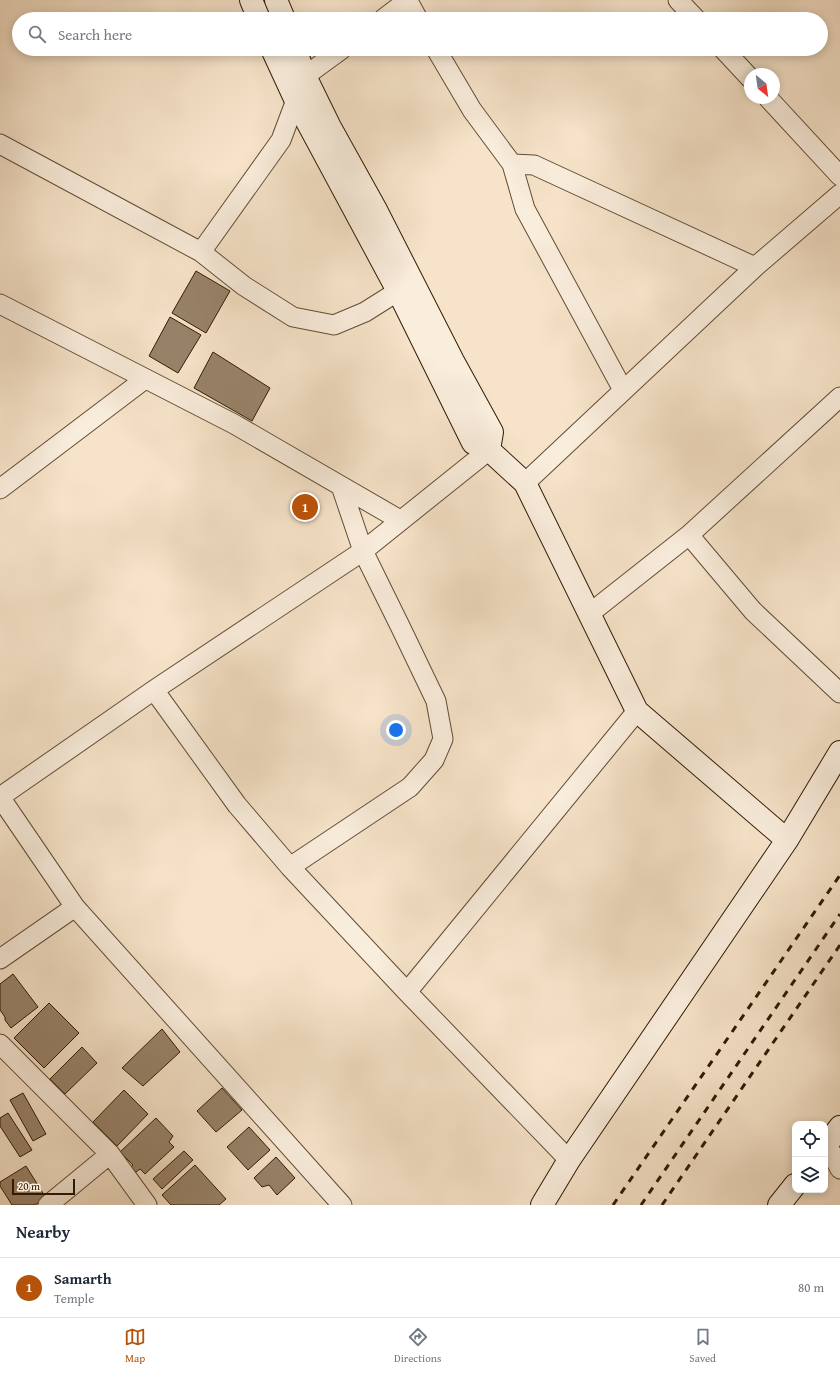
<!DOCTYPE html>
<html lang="en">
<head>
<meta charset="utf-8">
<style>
	:root { --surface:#fff; --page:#f2f2f3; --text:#1f2937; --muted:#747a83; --line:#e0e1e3; --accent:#b45309 }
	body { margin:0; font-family:"Gentium Book Plus",serif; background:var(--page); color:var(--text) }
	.controls { position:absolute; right:12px; bottom:12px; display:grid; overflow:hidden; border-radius:8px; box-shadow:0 2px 10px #0003 }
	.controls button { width:36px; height:36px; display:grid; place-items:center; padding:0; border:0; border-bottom:1px solid var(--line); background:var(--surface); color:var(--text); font:20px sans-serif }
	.compass { position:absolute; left:744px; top:68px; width:36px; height:36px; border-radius:50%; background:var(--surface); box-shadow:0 2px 10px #0003; rotate:151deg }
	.scale { position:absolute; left:12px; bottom:10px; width:63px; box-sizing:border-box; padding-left:4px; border:2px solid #321a03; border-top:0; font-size:11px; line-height:14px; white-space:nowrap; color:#321a03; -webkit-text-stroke:3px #f9eddc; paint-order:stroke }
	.you { position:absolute; left:396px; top:730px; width:14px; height:14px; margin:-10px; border:3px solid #fff; border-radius:50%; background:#1a73e8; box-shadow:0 0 0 6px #1a73e833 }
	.badge { display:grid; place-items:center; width:26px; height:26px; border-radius:50%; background:var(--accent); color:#fff; font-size:13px; font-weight:700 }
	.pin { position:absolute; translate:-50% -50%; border:2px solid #fff; box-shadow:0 1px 4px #0006 }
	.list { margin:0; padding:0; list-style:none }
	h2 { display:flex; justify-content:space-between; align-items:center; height:52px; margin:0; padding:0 16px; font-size:17px }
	h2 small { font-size:13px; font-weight:400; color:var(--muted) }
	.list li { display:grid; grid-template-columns:26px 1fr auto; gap:12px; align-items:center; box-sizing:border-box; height:60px; padding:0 16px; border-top:1px solid var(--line) }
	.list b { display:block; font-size:15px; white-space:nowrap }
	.list p { margin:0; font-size:13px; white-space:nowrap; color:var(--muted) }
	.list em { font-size:13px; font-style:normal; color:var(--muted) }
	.icon { flex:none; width:22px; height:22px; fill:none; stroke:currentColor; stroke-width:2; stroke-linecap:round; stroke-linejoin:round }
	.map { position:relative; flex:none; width:840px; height:1205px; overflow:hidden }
	.search { position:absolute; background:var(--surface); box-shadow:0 2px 10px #0003; left:12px; right:12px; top:12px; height:44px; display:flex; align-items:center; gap:10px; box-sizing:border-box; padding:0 14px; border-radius:22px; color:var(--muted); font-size:15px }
	.sheet { height:112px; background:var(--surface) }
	nav { display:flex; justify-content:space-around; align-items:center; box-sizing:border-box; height:56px; border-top:1px solid var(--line); background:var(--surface); font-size:11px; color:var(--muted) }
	nav a { display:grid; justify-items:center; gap:2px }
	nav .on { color:var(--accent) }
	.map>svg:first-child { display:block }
	.building { fill:#98836a; stroke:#321a03 }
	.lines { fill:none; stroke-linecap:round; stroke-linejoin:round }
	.street-casing { stroke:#634c34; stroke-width:21 }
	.secondary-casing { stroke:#321a03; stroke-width:24 }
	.street { stroke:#f9eddc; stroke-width:19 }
	.secondary { stroke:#f9eddc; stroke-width:22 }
	.rail { stroke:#321a03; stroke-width:3; stroke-dasharray:7 7; stroke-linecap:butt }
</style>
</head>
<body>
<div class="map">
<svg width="840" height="1205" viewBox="0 0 840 1205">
	<rect width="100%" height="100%" fill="#f6e3c9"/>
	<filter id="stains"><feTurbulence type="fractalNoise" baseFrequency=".005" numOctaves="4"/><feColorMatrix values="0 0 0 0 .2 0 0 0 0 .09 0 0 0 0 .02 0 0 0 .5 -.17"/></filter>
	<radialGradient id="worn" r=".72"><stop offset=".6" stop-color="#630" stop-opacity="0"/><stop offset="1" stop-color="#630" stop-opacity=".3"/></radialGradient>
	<!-- building -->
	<path class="building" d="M196 271 230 291 206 333 172 313Z
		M170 317 201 335 178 373 149 356Z
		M213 352 270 388 252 421 194 388Z
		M13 974 38 1007 11 1028 5 1020V1017L0 1010V984Z
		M49 1003 79 1033 44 1068 14 1038Z
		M162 1029 180 1052 143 1086 122 1068Z
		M82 1047 97 1063 65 1094 50 1079Z
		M222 1088 242 1110 216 1132 197 1111Z
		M124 1090 148 1114 117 1146 93 1122Z
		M23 1093 46 1134 33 1141 10 1100Z
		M8 1113 32 1150 20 1157 0 1126V1118Z
		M156 1118 173 1136 169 1142 174 1147 145 1174 140 1169 132 1175 127 1170 133 1165 120 1152Z
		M249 1127 270 1150 248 1170 227 1147Z
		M184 1151 193 1160 162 1189 153 1179Z
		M276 1157 295 1178 277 1195 269 1185 262 1187 254 1178Z
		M195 1165 226 1199 219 1205H171L162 1195Z
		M26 1166 46 1198 35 1205H12L0 1186V1182Z"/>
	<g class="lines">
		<defs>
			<path id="street" d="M678 0 696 19
				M408 1 418 19
				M383 19 408 0
				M436 49 472 110 512 164 525 209 623 390
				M723 49 750 78
				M768 98 840 176
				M0 144 201 252 244 286 293 317 334 325 365 312 411 283
				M512 164 534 165 755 267
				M201 252 281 140 305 76 342 49
				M0 304 234 424 400 520
				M525 483 755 267 840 194
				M0 489 145 379
				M689 535 753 611 840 693
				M589 614 689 535 840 397
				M154 690 237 805 290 867 407 992 569 1160
				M0 797 154 690 363 551 489 450
				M0 797 75 907 342 1205
				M290 867 410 787 434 760 443 739 436 701 400 626 363 551 341 486
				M0 959 75 907
				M407 992 637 711
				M0 1044 110 1154 147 1205
				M827 1144 840 1169
				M48 1205 110 1154"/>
			<path id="secondary" d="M251 0 259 19
				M276 0 284 19
				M272 49 296 101 398 291 473 443 489 450 525 483 637 711 787 840
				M295 49 305 76 330 127 375 208 453 361 492 432 489 450
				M825 1147 840 1127
				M542 1205 569 1160 787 840 840 752
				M779 1205 795 1185"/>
		</defs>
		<!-- street casing -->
		<use href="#street" class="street-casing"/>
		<!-- secondary casing -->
		<use href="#secondary" class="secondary-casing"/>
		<!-- street -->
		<use href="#street" class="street"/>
		<!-- secondary -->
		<use href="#secondary" class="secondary"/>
		<!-- rail -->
		<path class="rail" d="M613 1205 840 875
			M641 1205 840 914
			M662 1205 840 945"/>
	</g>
	<rect width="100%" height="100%" filter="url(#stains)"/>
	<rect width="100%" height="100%" fill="url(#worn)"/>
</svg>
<div class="controls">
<button><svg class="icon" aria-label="locate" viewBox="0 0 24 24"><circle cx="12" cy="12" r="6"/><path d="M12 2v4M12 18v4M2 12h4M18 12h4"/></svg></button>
<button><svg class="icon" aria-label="layers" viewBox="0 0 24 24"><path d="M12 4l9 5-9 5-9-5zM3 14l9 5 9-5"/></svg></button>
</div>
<svg class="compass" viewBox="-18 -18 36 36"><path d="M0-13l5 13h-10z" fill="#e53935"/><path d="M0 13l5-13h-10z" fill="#747a83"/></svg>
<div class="scale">20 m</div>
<div class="you"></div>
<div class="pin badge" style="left:305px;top:507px">1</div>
<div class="search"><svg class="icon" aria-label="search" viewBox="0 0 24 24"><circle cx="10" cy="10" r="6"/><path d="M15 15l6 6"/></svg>Search here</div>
</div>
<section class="sheet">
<h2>Nearby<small></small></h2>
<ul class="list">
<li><span class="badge">1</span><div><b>Samarth</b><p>Temple</p></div><em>80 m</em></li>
</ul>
</section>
<nav>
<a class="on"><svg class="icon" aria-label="map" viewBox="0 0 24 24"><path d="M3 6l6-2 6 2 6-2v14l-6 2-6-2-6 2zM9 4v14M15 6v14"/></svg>Map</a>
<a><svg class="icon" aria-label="directions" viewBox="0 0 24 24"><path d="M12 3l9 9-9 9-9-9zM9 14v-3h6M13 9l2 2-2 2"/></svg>Directions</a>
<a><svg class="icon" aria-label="saved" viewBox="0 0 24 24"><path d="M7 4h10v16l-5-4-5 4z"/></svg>Saved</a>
</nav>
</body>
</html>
